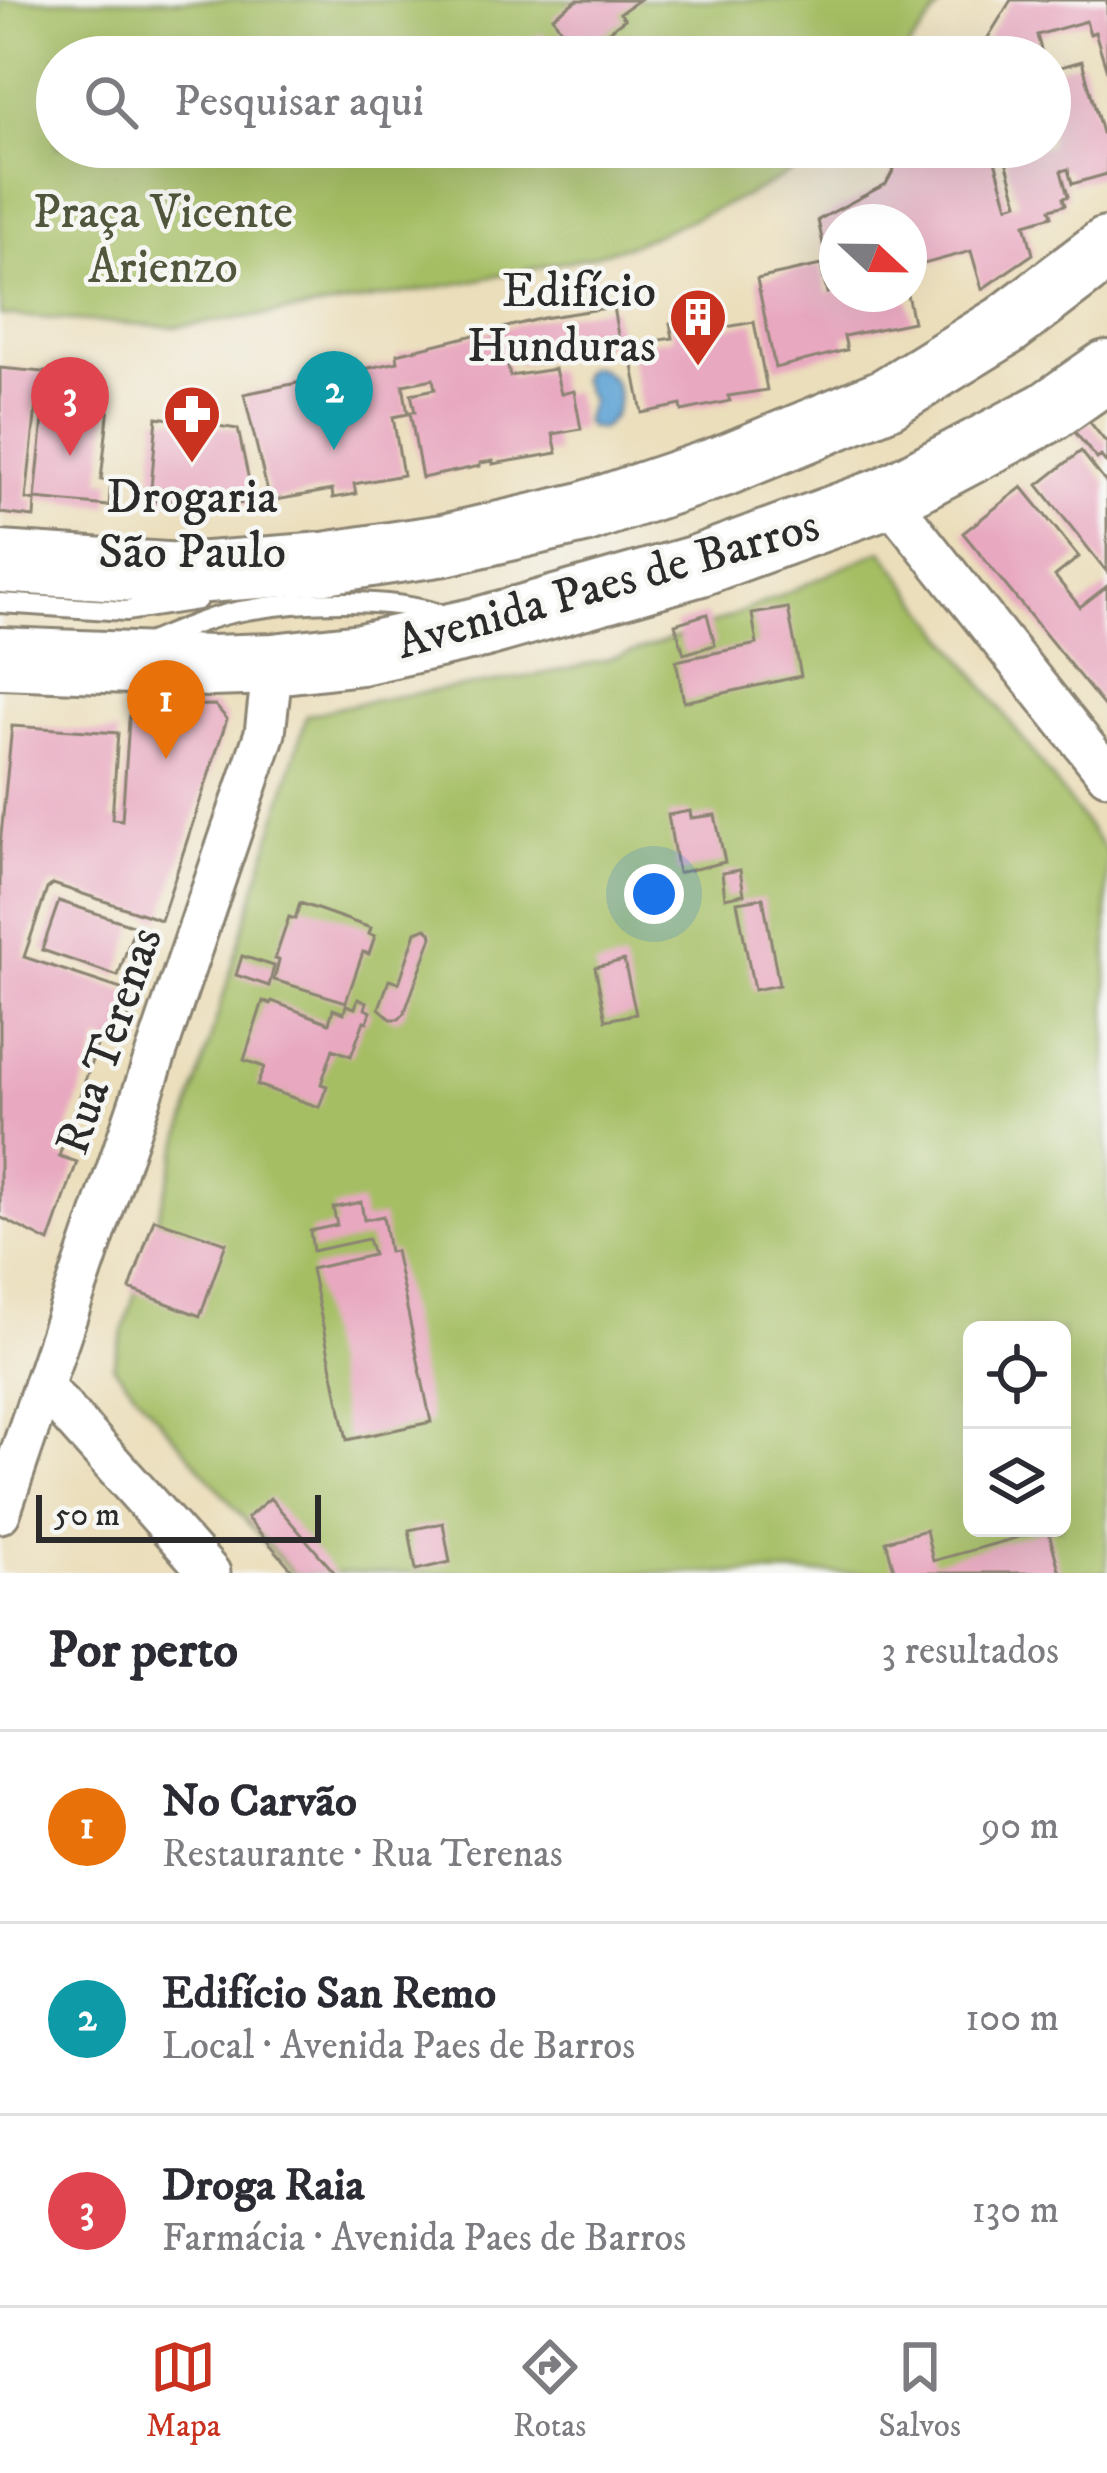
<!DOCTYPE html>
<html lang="pt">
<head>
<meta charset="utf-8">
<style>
	:root { --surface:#fff; --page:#f2f2f3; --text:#2b2b33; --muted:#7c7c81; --line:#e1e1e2; --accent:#c8321e }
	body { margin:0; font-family:"IM FELL DW Pica",serif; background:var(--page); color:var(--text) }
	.controls { position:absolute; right:36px; bottom:36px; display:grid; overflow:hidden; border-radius:18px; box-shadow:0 12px 48px #0002 }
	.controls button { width:108px; height:108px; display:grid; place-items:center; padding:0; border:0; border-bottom:3px solid var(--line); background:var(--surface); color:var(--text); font:60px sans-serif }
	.compass { position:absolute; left:819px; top:204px; width:108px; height:108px; border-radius:50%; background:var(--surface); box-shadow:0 12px 48px #0002; rotate:112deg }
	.scale { position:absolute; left:36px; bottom:30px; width:285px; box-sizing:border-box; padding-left:12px; border:6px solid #2b2b2b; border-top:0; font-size:33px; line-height:42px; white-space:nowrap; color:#2b2b2b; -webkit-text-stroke:9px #f6f6f2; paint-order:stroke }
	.you { position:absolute; left:654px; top:894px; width:42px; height:42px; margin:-30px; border:9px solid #fff; border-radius:50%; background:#1a73e8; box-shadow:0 0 0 18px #1a73e833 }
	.badge { display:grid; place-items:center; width:78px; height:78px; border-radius:50%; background:var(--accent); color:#fff; font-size:39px; font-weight:700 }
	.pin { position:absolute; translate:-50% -99px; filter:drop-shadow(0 3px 6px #0008) }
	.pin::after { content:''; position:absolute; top:63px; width:42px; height:36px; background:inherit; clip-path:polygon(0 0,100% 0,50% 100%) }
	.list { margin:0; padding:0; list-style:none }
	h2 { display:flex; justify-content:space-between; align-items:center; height:156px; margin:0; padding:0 48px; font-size:51px }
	h2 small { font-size:39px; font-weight:400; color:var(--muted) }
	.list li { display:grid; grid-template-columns:78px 1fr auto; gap:36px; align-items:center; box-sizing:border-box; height:192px; padding:0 48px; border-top:3px solid var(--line) }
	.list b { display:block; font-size:45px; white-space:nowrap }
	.list p { margin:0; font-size:39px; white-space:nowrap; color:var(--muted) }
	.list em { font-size:39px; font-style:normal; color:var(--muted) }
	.icon { flex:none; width:66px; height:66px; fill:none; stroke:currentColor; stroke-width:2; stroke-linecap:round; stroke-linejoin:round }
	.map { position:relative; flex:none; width:1107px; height:1573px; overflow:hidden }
	.search { position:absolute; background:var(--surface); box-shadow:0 12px 48px #0002; left:36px; right:36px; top:36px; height:132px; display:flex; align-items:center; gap:30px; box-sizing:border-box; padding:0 42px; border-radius:66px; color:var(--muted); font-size:45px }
	.sheet { height:732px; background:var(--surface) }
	nav { display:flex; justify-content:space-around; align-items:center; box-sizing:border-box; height:168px; border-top:3px solid var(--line); background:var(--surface); font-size:33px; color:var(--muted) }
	nav a { display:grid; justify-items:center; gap:6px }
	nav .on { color:var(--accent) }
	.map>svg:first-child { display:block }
	.green { fill:#a5be64; stroke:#687448; stroke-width:3; fill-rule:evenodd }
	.water { fill:#60a4d5; stroke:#466880; stroke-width:3 }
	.building { fill:#e8a8c0 }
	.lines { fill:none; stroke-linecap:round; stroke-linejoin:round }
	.service-casing { stroke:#8b8473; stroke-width:24 }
	.minor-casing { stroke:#8b8473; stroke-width:45 }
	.primary-casing { stroke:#8b8473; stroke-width:66 }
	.service { stroke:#fff; stroke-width:18 }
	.minor { stroke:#fff; stroke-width:39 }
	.primary { stroke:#fff; stroke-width:60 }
	.labels { text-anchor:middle; stroke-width:9; stroke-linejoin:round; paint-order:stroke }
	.park-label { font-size:48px; fill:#50573c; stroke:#f6f6f2 }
	.poi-label { font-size:48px; fill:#2b2b2b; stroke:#f6f6f2; text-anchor:end }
	.street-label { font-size:48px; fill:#2b2b2b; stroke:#f6f6f2 }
</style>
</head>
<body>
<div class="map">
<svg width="1107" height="1573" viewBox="0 0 1107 1573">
	<rect width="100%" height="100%" fill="#f6f6f2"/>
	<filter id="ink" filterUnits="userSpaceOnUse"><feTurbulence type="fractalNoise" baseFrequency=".00833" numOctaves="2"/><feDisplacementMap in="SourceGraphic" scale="24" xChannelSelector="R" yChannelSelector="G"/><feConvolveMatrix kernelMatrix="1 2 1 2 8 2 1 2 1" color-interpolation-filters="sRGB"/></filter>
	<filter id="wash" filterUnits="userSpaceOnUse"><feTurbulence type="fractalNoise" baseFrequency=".004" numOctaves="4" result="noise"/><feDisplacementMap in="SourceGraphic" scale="48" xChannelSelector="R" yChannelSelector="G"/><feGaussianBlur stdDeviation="2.7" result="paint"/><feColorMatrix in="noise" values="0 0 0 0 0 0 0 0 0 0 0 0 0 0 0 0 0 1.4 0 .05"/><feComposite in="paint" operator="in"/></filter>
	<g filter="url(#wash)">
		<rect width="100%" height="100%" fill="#ebdebb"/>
		<!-- green -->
		<path class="green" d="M0 0H946L902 57H57V147H840L746 196 633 244 589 257 462 283 325 307 175 327 0 315Z
			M882 550 1107 852V1573H291L113 1366 307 715C334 709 361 702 388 698 455 687 523 680 589 664 691 638 787 593 882 550ZM972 1330H1062V1528H972Z"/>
		<!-- water -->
		<path class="water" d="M594 367C624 377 626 412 601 429L589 427 584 421 591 401 580 378 586 369Z"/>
		<g id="blocks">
			<!-- building -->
			<path class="building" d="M577 0H639L620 13 625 19 594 42 588 34 571 46 553 17Z
				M1011 0H1107V71L1095 32 1090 34 1086 21 1037 35 1043 57H976Z
				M542 33 557 55 553 57H505L514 52 510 46 522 38 526 44Z
				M1082 61 1102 133 1107 132V174L1072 184 1068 169 1061 171 1068 196 1063 198 1065 205 1050 209 1052 216 1025 224 1033 254 982 289 971 251 909 268V222H837V294H907L913 322 844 336 847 350 775 368 757 279 821 265 827 293 833 291 818 220 886 184 906 147H991L1008 206 1018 203 1002 147H1050V70Z
				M613 307 619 341 518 364 517 355 506 358 510 376 555 369 561 394 574 391 581 429 553 434 557 453 493 464V461L480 463V466L422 478 410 412H415L411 394 435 389 433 379 403 385 408 414 393 417 403 475 354 484 356 494 333 498 332 490 270 501 244 394 398 362 397 354 543 318Z
				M708 317 710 330 754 322 767 390 728 396 730 401 682 411 681 405 642 413 629 345 673 338 670 323Z
				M0 368 97 377 94 396 56 393 55 401 109 406 101 480 111 481 109 506 35 499 45 399 37 398 26 499 35 501 34 517 0 513Z
				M157 417 238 429 254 504 150 501Z
				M1089 421 1105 441 1107 440V464L1101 456 1097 459 1074 431Z
				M1081 451 1107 484V572L1038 485Z
				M1022 487 1079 557 1055 576 1080 607 1107 586V710L963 533Z
				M788 608 801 676 684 702 676 661 757 644 752 614Z
				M707 614 715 645 684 654 675 624Z
				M215 705 227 719 161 920 53 884 47 889 24 957 136 994 118 1046 99 1040 59 1156 77 1162 49 1242 0 1217V845L12 726 118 733 112 819 122 820 130 707Z
				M690 811 691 818 715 815 725 862 678 873 668 815Z
				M740 870 744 894 725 898 722 873Z
				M763 898 779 985 754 990 737 902Z
				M59 901 135 926 118 976 42 950Z
				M300 903 371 928 369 934 375 936 369 954 363 952 346 1002 274 980 279 960 275 959 289 917 295 919Z
				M426 928 431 932 432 937 404 1014 399 1019H391L379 1008 389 980 399 983 416 932Z
				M242 956 274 966 269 986 236 975Z
				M624 960 636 1014 606 1020 595 967Z
				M358 999 367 1002 365 1009 371 1012 367 1022 364 1021 351 1056 333 1049 321 1084 327 1086 319 1107 257 1085 264 1067 244 1060 263 1001 270 1004 272 1001 329 1023 333 1009 344 1013 346 1005 355 1008Z
				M361 1202 364 1220 383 1216 389 1252 395 1251 431 1422 347 1440 311 1269 373 1255 368 1239 313 1251 310 1231 337 1225 333 1208Z
				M154 1219 226 1243 200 1316 130 1289Z
				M270 1498 335 1573H295L247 1518Z
				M443 1523 450 1562 416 1570 409 1530Z
				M1048 1529 1060 1573H895L886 1541 926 1530 933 1561Z"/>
		</g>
	</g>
	<g filter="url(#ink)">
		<use href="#blocks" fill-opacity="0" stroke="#8b8473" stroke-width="3"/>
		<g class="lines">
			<defs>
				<path id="service" d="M0 603 126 611 197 600
					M148 643C180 630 213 615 247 610 305 600 387 597 443 615"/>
				<path id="minor" d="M887 497 1107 774
					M43 1386 210 1573
					M0 1513 265 733 273 664"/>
				<path id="primary" d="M0 562 181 574 324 563 444 545 583 513 723 466 886 399 1006 325 1107 248
					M0 658 211 666 273 664 361 654 482 627 697 566 887 497 1048 412 1107 371"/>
			</defs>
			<!-- service casing -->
			<use href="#service" class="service-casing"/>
			<!-- minor casing -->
			<use href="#minor" class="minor-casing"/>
			<!-- primary casing -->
			<use href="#primary" class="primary-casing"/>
			<!-- service -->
			<use href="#service" class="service"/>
			<!-- minor -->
			<use href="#minor" class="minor"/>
			<!-- primary -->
			<use href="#primary" class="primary"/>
		</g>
	</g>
	<!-- icons -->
	<defs>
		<symbol id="building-pin" viewBox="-11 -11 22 30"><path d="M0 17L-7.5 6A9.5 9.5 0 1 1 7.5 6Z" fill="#c8321e" stroke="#f6f6f2"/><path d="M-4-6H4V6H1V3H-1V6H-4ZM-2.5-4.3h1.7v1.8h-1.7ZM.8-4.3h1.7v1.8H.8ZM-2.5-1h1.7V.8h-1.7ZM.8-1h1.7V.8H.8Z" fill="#fff"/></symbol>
		<symbol id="pharmacy-pin" viewBox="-11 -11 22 30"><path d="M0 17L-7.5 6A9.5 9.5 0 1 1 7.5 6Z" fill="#c8321e" stroke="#f6f6f2"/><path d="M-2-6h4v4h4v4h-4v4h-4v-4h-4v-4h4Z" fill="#fff"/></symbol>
	</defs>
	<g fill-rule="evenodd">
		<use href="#building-pin" x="665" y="284" width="66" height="90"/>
		<use href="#pharmacy-pin" x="159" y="381" width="66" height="90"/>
	</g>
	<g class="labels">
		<!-- park labels -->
		<g class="park-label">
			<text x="163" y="227">Praça Vicente<tspan x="163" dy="55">Arienzo</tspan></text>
		</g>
		<!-- poi labels -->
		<g class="poi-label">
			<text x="656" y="306">Edifício<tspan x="656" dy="55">Hunduras</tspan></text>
			<text x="192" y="512" text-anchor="middle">Drogaria<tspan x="192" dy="55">São Paulo</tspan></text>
		</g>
		<!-- street labels -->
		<g class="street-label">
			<text transform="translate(607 582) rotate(-16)" y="17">Avenida Paes de Barros</text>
			<text transform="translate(107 1040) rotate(-71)" y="17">Rua Terenas</text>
		</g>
	</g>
</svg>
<div class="controls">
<button><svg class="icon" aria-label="locate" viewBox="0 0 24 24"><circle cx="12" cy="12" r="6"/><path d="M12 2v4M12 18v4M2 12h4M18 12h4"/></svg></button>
<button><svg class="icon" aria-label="layers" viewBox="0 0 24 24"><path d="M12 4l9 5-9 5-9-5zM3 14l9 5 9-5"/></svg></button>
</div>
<svg class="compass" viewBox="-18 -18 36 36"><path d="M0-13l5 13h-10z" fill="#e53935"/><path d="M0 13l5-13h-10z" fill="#7c7c81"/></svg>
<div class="scale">50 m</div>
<div class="you"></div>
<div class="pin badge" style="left:166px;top:759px;background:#e8710a">1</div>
<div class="pin badge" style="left:334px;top:450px;background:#0f9aa8">2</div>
<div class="pin badge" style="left:70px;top:456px;background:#e0444e">3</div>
<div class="search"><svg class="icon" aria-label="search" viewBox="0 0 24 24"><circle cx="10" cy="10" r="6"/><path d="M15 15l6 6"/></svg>Pesquisar aqui</div>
</div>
<section class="sheet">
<h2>Por perto<small>3 resultados</small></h2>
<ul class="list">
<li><span class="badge" style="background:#e8710a">1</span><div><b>No Carvão</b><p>Restaurante · Rua Terenas</p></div><em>90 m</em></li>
<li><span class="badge" style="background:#0f9aa8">2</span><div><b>Edifício San Remo</b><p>Local · Avenida Paes de Barros</p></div><em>100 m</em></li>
<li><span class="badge" style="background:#e0444e">3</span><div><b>Droga Raia</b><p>Farmácia · Avenida Paes de Barros</p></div><em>130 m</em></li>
</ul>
</section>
<nav>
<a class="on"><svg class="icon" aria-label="map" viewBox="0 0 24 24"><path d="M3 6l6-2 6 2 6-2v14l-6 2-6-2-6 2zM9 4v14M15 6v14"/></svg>Mapa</a>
<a><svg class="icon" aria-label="directions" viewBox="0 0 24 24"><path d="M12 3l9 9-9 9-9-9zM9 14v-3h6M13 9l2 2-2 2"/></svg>Rotas</a>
<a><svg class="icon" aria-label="saved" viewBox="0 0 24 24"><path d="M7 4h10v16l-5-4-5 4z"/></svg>Salvos</a>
</nav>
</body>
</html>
